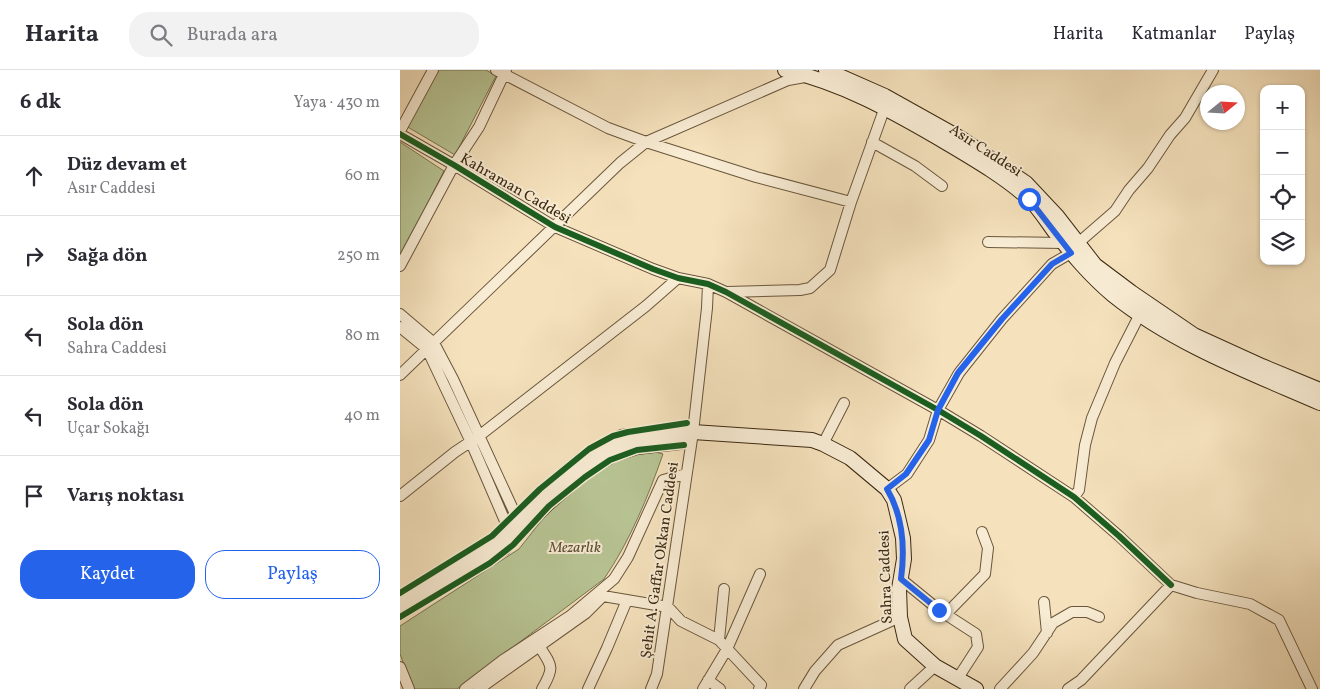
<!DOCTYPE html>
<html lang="tr">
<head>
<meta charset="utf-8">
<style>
	:root { --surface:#fff; --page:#f2f2f3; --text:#2b2b33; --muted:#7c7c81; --line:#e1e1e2; --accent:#2563eb }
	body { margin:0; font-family:Vollkorn,serif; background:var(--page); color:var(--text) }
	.controls { position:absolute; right:15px; top:15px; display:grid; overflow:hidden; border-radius:10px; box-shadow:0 1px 4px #0004 }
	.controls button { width:45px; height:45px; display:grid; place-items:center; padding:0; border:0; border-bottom:1px solid var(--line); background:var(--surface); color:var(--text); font:25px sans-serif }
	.compass { position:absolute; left:800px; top:15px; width:45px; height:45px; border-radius:50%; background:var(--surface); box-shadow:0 1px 4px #0004; rotate:72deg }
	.stop { position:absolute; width:15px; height:15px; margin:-11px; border:4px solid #2563eb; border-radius:50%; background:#fff }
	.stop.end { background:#2563eb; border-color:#fff; box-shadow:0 1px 5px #0008 }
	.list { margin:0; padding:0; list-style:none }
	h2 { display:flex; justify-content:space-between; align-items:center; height:65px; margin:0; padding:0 20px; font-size:21px }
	h2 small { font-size:16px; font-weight:400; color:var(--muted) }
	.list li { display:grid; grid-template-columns:32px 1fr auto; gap:15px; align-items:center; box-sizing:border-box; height:80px; padding:0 20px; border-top:1px solid var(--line) }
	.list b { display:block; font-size:19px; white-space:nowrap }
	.list p { margin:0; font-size:16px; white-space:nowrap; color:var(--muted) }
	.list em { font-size:16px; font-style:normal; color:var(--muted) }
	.actions { display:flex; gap:10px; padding:15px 20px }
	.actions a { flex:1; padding:11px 0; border:1px solid var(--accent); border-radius:20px; text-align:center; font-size:18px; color:var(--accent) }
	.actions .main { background:var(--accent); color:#fff }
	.icon { flex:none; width:28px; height:28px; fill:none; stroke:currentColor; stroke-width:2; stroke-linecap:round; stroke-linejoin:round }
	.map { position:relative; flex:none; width:920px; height:619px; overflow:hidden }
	header { display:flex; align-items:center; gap:30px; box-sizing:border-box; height:70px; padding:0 25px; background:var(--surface); border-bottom:1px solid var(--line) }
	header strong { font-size:24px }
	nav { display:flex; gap:28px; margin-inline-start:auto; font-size:18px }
	.search { width:350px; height:45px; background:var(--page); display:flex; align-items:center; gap:12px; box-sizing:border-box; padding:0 18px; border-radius:20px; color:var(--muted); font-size:19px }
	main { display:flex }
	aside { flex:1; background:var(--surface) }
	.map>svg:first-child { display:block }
	.green { fill:#b8c494; stroke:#7a7652 }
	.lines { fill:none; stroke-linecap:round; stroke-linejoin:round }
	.street-casing { stroke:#6a563b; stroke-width:12 }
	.secondary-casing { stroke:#3b2810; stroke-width:16 }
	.street { stroke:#f8ecd4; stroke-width:10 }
	.secondary { stroke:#f8ecd4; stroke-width:14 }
	.cycleway-casing { stroke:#f8ecd4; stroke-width:9 }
	.cycleway { stroke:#1b5e20; stroke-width:6 }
	.route { stroke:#2563eb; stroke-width:6 }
	.labels { text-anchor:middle; stroke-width:4; stroke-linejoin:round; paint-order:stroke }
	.street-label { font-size:15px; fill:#3b2810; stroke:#f8ecd4 }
	.park-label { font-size:15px; font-style:italic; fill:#5a4f31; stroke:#f8ecd4 }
</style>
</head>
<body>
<header>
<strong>Harita</strong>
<div class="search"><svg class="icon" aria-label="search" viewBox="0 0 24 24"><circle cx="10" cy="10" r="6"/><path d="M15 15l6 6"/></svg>Burada ara</div>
<nav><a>Harita</a><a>Katmanlar</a><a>Paylaş</a></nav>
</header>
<main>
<aside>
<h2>6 dk<small>Yaya · 430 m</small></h2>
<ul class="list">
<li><svg class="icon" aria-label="ahead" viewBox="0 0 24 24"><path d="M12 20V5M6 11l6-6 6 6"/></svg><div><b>Düz devam et</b><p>Asır Caddesi</p></div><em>60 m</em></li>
<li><svg class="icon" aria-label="right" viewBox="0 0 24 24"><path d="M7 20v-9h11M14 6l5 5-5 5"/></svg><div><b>Sağa dön</b></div><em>250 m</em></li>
<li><svg class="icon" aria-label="left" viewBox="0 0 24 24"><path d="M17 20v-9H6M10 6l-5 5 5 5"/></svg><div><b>Sola dön</b><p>Sahra Caddesi</p></div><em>80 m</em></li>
<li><svg class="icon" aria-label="left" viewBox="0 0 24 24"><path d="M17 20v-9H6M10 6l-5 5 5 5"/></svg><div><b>Sola dön</b><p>Uçar Sokağı</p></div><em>40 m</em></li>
<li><svg class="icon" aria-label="arrive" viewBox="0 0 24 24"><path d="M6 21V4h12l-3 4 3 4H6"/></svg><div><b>Varış noktası</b></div></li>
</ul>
<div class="actions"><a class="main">Kaydet</a><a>Paylaş</a></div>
</aside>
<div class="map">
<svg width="920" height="619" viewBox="0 0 920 619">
	<rect width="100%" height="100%" fill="#f5e2bd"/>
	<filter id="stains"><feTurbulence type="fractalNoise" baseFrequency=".004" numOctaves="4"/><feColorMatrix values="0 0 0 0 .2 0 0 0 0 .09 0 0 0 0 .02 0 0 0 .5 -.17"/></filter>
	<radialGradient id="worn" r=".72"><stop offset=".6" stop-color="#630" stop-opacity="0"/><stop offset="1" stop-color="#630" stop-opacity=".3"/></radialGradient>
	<!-- green -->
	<path class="green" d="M37 0H86L96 6 55 85 6 56Z
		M0 72 44 101 0 188Z
		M247 380 263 384C248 427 230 471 204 509L57 619H13L0 584V556L119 479 153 436 188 408 217 391Z"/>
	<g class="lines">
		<defs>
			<path id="street" d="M96 0 208 58 246 72 356 107 451 132
				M0 61 33 0
				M0 64 54 95 155 157 253 199 278 208 308 214 326 222 538 340 581 366 674 427 719 466 771 515
				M472 72 515 96 542 116
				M588 172 663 173
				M0 196 54 95 79 57 106 0
				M327 222 400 220 410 218 430 200 451 132 485 37
				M0 244 34 273 53 309 117 448
				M0 257 27 279 70 370 108 458
				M0 305 220 93 246 72 388 10 405 7
				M423 374 444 333
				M487 419 507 404 529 370 538 340 559 303 602 249 652 194 671 183 677 174 715 141 729 120 748 98 770 65 785 48 813 0
				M0 426 55 382 79 366 246 236 278 208
				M674 427 679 420 685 375 692 348 715 293 740 244
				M501 509 539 540 576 564 578 577 558 608
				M644 532 647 563
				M546 544 585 504 588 478 582 462
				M319 570 324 519
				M139 576C152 596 155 597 142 619
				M0 597 9 619
				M308 610 320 619
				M65 619 103 590 170 546 214 509 228 487 263 410 286 404
				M79 619 186 543 203 526 268 537 281 551 319 570 361 615 359 619
				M188 619 207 578 227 530
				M251 619 257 604 293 362 307 238 308 214
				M303 619 327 579 360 504
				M404 619 415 601 438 575 500 547
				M510 619 535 596
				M600 619 633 583 653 553 672 542H687L699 547
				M668 619 681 610 771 515 797 523 850 534 879 550 912 619"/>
			<path id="secondary" d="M385 0C442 13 490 40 540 69 570 87 602 105 628 128 638 137 646 150 654 161 672 184 690 206 713 225 774 274 849 302 920 333
				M426 0 485 26 562 69 626 113 657 146 695 195 731 222 794 265 862 296 920 320
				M0 529 98 468 142 423 184 388 222 367 280 359 293 362 412 370 423 374 450 388 487 419 494 430 503 468 504 489 499 519 500 547 505 569 535 596 576 619
				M0 542 104 478 147 434 182 404 209 386 237 377 280 372 293 362"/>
		</defs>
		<!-- street casing -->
		<use href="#street" class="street-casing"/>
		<!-- secondary casing -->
		<use href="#secondary" class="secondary-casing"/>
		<!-- street -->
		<use href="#street" class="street"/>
		<!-- secondary -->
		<use href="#secondary" class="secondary"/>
		<defs>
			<path id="cycleway" d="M0 64 54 95 155 157 253 199 278 208 308 214 326 222 538 340 581 366 674 427 719 466 771 515
				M0 523 92 466 140 419 189 379 213 366 228 362 287 353
				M0 547 90 493 113 475 149 436 185 407 210 390 237 380 284 375"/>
		</defs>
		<!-- cycleway casing -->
		<use href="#cycleway" class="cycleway-casing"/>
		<!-- cycleway -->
		<use href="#cycleway" class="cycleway"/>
	</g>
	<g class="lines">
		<!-- route -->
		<path class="route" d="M539 540 501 509C505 479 503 446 487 419L506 404 529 370 538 340 558 303 602 249 652 194 671 183 629 129"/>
	</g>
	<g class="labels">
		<!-- street labels -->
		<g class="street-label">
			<text transform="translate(586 80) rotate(33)" y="5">Asır Caddesi</text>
			<text transform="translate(116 118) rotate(30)" y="5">Kahraman Caddesi</text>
			<text transform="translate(259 490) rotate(-82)" y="5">Şehit A. Gaffar Okkan Caddesi</text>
			<text transform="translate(485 507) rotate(-92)" y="5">Sahra Caddesi</text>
		</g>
		<!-- park labels -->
		<g class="park-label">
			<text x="175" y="482">Mezarlık</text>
		</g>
	</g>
	<rect width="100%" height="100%" filter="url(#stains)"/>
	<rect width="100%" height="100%" fill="url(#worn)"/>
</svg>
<div class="controls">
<button>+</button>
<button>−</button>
<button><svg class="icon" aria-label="locate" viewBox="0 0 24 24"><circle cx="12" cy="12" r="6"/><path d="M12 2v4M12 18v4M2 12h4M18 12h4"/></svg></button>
<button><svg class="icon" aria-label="layers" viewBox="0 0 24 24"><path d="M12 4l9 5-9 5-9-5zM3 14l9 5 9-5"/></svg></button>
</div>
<svg class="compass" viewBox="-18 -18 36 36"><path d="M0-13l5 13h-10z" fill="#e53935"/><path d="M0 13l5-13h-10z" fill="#7c7c81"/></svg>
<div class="stop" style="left:629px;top:129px"></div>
<div class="stop end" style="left:539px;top:540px"></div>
</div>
</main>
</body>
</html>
